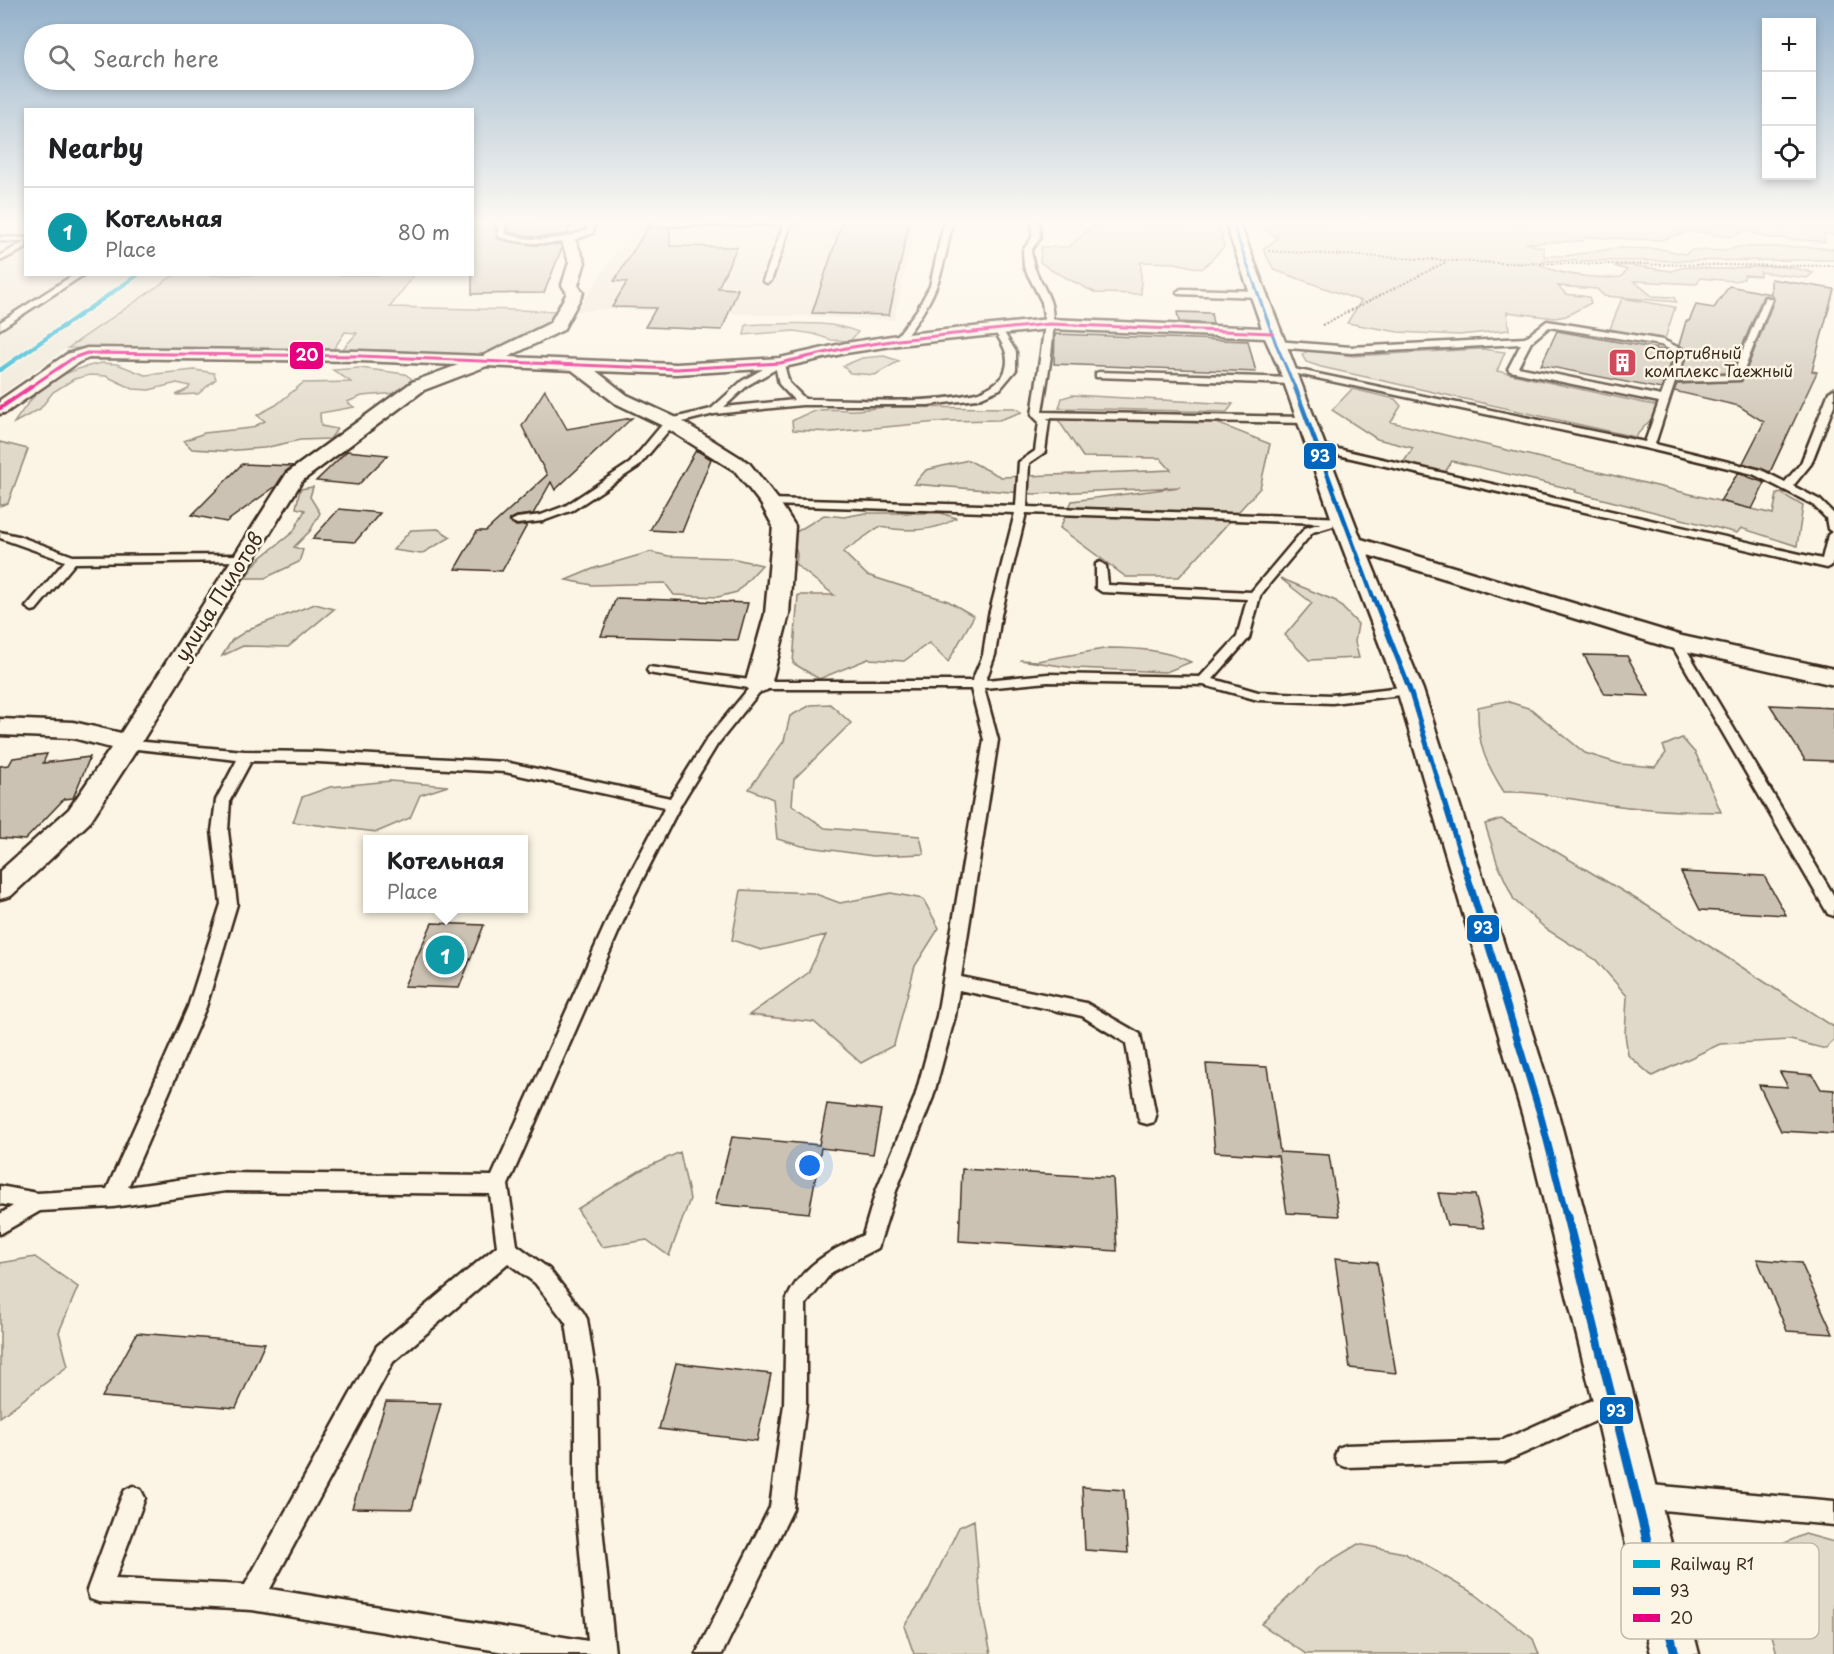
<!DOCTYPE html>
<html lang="en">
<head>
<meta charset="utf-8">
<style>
	:root { --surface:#fff; --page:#f2f2f2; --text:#202124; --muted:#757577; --line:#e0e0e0; --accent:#0f766e }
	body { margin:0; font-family:"Playpen Sans",sans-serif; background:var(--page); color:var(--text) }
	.controls { position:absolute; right:18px; top:18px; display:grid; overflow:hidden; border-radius:0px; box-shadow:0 3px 9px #0003 }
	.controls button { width:54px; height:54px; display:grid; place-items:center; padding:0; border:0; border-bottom:2px solid var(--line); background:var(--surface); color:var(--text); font:30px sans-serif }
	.you { position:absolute; left:810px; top:1166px; width:21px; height:21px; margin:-15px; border:4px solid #fff; border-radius:50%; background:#1a73e8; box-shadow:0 0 0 9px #1a73e833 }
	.badge { display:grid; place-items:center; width:39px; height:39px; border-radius:50%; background:var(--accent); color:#fff; font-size:20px; font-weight:700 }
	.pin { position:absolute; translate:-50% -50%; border:3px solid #fff; box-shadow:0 2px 6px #0006 }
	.popup { position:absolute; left:363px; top:835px; width:165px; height:78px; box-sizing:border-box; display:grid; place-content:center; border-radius:0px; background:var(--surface); filter:drop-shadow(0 2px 4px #0005); font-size:20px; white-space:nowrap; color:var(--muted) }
	.popup b { font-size:22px; color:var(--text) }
	.popup::after { content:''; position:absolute; left:50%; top:100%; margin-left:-12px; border:12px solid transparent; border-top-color:var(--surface) }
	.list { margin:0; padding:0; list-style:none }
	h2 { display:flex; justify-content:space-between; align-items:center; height:78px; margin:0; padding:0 24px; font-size:26px }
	h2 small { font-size:20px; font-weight:400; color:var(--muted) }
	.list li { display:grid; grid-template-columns:39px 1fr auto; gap:18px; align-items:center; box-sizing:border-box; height:90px; padding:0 24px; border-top:2px solid var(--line) }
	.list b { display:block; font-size:22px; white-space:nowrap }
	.list p { margin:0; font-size:20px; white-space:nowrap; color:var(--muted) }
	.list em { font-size:20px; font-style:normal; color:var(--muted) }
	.icon { flex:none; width:33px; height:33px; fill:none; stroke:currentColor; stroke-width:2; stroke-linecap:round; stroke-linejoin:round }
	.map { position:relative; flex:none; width:1834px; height:1654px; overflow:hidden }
	.search { position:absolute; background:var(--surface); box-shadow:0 3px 9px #0003; left:24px; top:24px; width:450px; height:66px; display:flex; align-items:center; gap:15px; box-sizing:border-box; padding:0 21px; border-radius:33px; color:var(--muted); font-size:22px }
	.panel { position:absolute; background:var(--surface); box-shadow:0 3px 9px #0003; left:24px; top:108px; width:450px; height:168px; border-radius:0px }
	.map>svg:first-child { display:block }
	.built { fill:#eee6d6 }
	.green { fill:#e0d8c8; stroke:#8e8173; stroke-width:1.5 }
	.building { fill:#ccc2b3; stroke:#3b2a1e; stroke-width:1.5 }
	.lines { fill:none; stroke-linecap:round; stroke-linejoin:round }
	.service-casing { stroke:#3b2a1e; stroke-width:5 }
	.minor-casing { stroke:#3b2a1e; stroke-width:5 }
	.path { stroke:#3b2a1e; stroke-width:2; stroke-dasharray:2 2; stroke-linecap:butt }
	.service { fill:#fcf5e5; fill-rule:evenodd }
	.minor { fill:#fcf5e5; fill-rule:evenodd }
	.bus-1-far4-casing { stroke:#fcf5e5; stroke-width:5 }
	.bus-1-far3-casing { stroke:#fcf5e5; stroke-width:8 }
	.bus-1-far2-casing { stroke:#fcf5e5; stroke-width:9 }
	.bus-1-far1-casing { stroke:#fcf5e5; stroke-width:11 }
	.bus-1-casing { stroke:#fcf5e5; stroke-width:14 }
	.bus-2-far1-casing { stroke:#fcf5e5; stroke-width:5 }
	.bus-2-casing { stroke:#fcf5e5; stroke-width:8 }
	.bus-1-far4 { stroke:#0065bd; stroke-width:3 }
	.bus-1-far3 { stroke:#0065bd; stroke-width:4.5 }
	.bus-1-far2 { stroke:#0065bd; stroke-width:5 }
	.bus-1-far1 { stroke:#0065bd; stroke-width:7 }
	.bus-1 { stroke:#0065bd; stroke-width:9 }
	.bus-2-far1 { stroke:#e5007d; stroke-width:3 }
	.bus-2 { stroke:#e5007d; stroke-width:4.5 }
	.rail-1-casing { stroke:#fcf5e5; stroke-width:7 }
	.rail-1 { stroke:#00a9ce; stroke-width:4.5 }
	.labels { text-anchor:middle; stroke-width:5; stroke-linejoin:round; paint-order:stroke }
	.far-poi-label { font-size:16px; fill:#3b2a1e; stroke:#fcf5e5; text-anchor:start }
	.street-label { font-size:20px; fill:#3b2a1e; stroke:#fcf5e5 }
	.key { fill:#fcf5e5; stroke:#c2b8a9; stroke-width:1.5 }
	.key-label { font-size:16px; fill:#3b2a1e }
	.line-badge { stroke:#fcf5e5; stroke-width:2 }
	.badge-label { font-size:16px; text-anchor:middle; font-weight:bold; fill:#fff }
</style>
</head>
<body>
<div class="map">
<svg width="1834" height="1654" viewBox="0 0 1834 1654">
	<rect width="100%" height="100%" fill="#fcf5e5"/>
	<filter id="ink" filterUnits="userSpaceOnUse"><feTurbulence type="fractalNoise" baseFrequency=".0167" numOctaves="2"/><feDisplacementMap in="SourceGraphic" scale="12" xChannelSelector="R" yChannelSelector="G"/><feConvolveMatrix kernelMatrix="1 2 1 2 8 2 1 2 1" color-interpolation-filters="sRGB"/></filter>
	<g filter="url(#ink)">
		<!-- built -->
		<path class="built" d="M0 222H25L26 274 171 275 0 395Z
			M635 222H916L894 320 610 309 577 311Z"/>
		<!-- green -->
		<path class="green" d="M1097 222H1130L1165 226 1219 222 1224 247 1202 269 1175 263 1141 262V294L1096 293 1051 270 1040 262 1041 247H1069Z
			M1260 222H1790L1834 228V235L1824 234 1825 242 1764 237 1746 230 1731 237 1690 231 1660 240 1586 237 1582 241 1526 243 1544 248V256H1565L1618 248 1660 249 1685 254 1692 250 1725 251 1738 247H1808L1834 249V260L1544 261 1541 265C1558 275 1600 279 1621 277L1627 270 1614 266 1628 265 1672 271C1688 263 1706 270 1723 269 1754 267 1783 262 1813 273L1807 278 1760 272V276L1744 275V279L1734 281 1700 278 1697 284 1634 281 1652 296 1674 297 1676 302 1604 296 1597 289 1558 286 1566 294 1589 297 1591 303 1566 316 1555 318 1507 312 1509 330 1459 335 1398 332 1347 323 1361 301 1274 270 1263 249 1278 238 1264 229Z
			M174 275H414L390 307 556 311 547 326 514 343 475 357 388 350H342L357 333 345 332 333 350 258 351 68 348Z
			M1622 298 1675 307 1665 339 1610 329Z
			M762 324C793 324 829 320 858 332L850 341 831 340 814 334 794 331 744 335 746 325Z
			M1482 349 1505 352 1497 371 1662 407 1635 437 1321 367 1306 362 1302 355 1309 350 1353 356Z
			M884 356 899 361 875 375 850 373 843 366 862 358Z
			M102 363 117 364 145 375 195 370 214 373 216 379 198 394 176 395 188 389 190 386 177 383 149 390 133 389 106 376 90 375 74 379 53 392 40 409 14 423C39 384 57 372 102 363Z
			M360 368 405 374 412 379 397 393 362 396 347 402 354 407 320 413 321 426 337 429 330 439 300 440 264 448 225 451 192 449 184 441 204 433 251 428 265 421 257 415 276 405 303 383 351 382 333 370Z
			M1352 389 1395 399 1401 406 1391 422 1773 514 1777 494 1781 493 1803 506 1797 546 1741 528 1737 533 1575 492 1576 490 1452 461 1443 476 1401 466 1413 448 1377 439 1332 410Z
			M1072 395 1233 404 1227 412 1059 408 1062 398Z
			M885 407 1015 408 1022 412 999 420 949 421 832 432 793 430 792 421C814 408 823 409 847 410 859 411 872 408 885 407Z
			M1057 418 1217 423 1270 444 1260 488 1179 577H1126L1060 528 1072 501 1180 487 1034 494 914 484 926 470 968 460 1001 477 1171 470 1160 458 1083 457Z
			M0 442 28 449 8 503 0 506Z
			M313 487 310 497 320 513 310 531 294 547 303 550 299 562 265 578H245L258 560 293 532 305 510 296 508 300 489Z
			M865 513H941L956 518C934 533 905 531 879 527L843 552 867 575 948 601 974 616 948 662 929 643 904 661 868 659 819 679 793 663 798 595H834L796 565 797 554 791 535 824 515 844 517Z
			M438 529 451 537 421 554 393 550 411 530Z
			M650 552 669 556 731 558 762 565 737 592 718 597 674 595 665 583 592 585 566 580 595 568Z
			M1280 578 1336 601 1358 624 1355 642 1359 658 1309 660 1285 635 1312 603Z
			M315 604 334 609 288 647 243 646 222 656 232 640 251 628Z
			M1109 648C1138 648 1165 650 1191 662L1166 672 1075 668 1020 660 1037 661Z
			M1506 701 1531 709 1585 753 1620 764 1655 767 1666 753 1663 746 1682 738 1696 754 1721 812C1679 812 1638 809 1596 803 1565 798 1536 791 1504 792 1485 762 1477 744 1478 707Z
			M830 704 851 723 794 779 792 805 825 828 920 836 924 854 873 856 802 846 777 839 773 799 749 789 784 741 790 716 811 705Z
			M390 781 448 786 420 795 410 818 377 832 293 822 302 797 330 787Z
			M1501 819 1646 905 1834 1027V1040L1826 1049 1790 1040 1720 1044 1652 1076 1628 1055 1625 1034 1627 996 1596 960 1546 929 1514 900 1497 862 1485 824Z
			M741 890 813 893 840 903 891 893 923 899 939 928 915 966 894 1045 861 1063 814 1022 749 1015 808 973 826 935 761 950 732 940Z
			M680 1152 690 1199 669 1256 647 1240 602 1247 577 1209 641 1170Z
			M35 1257 78 1287 59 1332 68 1366 0 1417V1263Z
			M974 1520 981 1605 991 1654H914L904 1626 928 1591 959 1527Z
			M1805 1534 1834 1542V1654H1777L1751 1558Z
			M1358 1544 1404 1553 1475 1594 1533 1639 1539 1654H1306L1261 1624 1318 1568Z"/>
		<!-- building -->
		<path class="building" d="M472 222H498L495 227 498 239 534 245 560 244 562 248 544 293 472 294Z
			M510 222H572L567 234 536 237 508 232Z
			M842 223 909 224 889 315 812 313Z
			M649 226 670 228V246L737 247 718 288 738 289 722 330 645 327 656 308 612 307 627 282 614 281Z
			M1771 279 1834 289 1812 371 1817 372 1770 472 1743 463 1764 422 1739 406 1674 391 1677 384 1742 381 1774 300 1773 297 1763 296 1731 373 1680 374 1689 351 1679 345 1686 321H1689L1696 305 1714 308 1729 286 1771 294Z
			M1177 312 1211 313 1213 324 1179 322Z
			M1557 331 1669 351 1674 354 1661 389 1541 365Z
			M1055 334 1248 341 1256 372 1054 364Z
			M545 390 567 429 632 418 555 490 551 482 533 514 517 516 509 520 516 526 527 525 502 571 455 569 477 531H486L547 475 522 426Z
			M696 450 711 459 682 532 650 530Z
			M347 451 388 455 358 485 316 481Z
			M242 464 293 466 285 472 276 486 226 522 192 515Z
			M1738 473 1765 483 1752 509 1720 501Z
			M339 509 380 513 355 542 312 539Z
			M616 598 748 603 738 640 601 636Z
			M1584 655 1627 656 1649 696 1605 694Z
			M1770 705 1834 708V761L1805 760Z
			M47 754 43 763 90 757 73 798 64 799 25 840 0 838V766L9 765 13 758Z
			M1681 872 1764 876 1786 915 1700 910Z
			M432 923 484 925 459 988 404 986Z
			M1206 1064 1267 1067 1280 1152 1329 1155 1339 1216 1287 1213 1278 1156 1215 1152Z
			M1780 1072 1813 1075 1821 1089 1834 1090V1134L1781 1131 1759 1085 1788 1087Z
			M827 1104 881 1110 873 1154 821 1148 809 1213 715 1204 732 1137 819 1145Z
			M962 1169 1113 1178 1117 1251 959 1241Z
			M1438 1193 1475 1195 1484 1228 1447 1225Z
			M1335 1258 1377 1262 1396 1373 1350 1368Z
			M1757 1259 1801 1263 1833 1334 1787 1331Z
			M137 1333 265 1343 236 1408 102 1397Z
			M676 1363 771 1374 757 1441 659 1429Z
			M386 1402 441 1403 412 1509 352 1508Z
			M1082 1487 1124 1490 1128 1553 1085 1550Z"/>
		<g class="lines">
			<defs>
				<path id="service" d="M501 222H508L505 227 506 234C531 242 562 241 586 230L588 222H595L593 233C564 246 529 246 499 237L497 227Z
					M654 222H802L791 224 771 281 767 283 763 281 784 224 651 226V222Z
					M944 222H952C943 275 936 300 901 342H895L894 340 917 310 930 286Z
					M1032 222H1039L1040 238 1031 250C1033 275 1043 281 1050 301 1059 327 1046 384 1042 412L1306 417 1311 420 1306 423 1047 418 1049 421 1045 452 1029 463 1027 507 1347 518V522L1334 523 1333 526 1313 532 1270 583 1260 596 1249 638 1213 679 1258 692 1332 695 1410 686 1417 690 1410 694 1332 703 1258 700 1204 685 1048 682 984 688 998 740 961 977 1086 1003 1140 1034 1156 1116 1154 1122 1147 1124 1140 1122 1138 1116 1126 1043 1082 1016 959 990 955 1016 933 1097 896 1191 878 1248 832 1272 806 1304V1404L793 1509 722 1654H696L770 1507 784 1404 786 1301C801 1265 831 1251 863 1235L876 1191 915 1097 937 1016 984 740 971 689H762L717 745 681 804 635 894 508 1185 517 1245 549 1269 583 1312 587 1319 597 1382 599 1497 615 1654H516L252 1610 99 1602 90 1599 87 1590 121 1498 125 1490 133 1486 141 1490 145 1498 115 1579 245 1585 377 1346 497 1246 490 1194 226 1191 113 1207 40 1211 0 1234V1214L13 1206 0 1204V1186L37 1193 107 1189 188 1007 221 904 212 831 216 800 237 760 128 748 121 743 123 740 244 751 318 752 505 762 670 798 707 739 749 688 654 674 649 673 647 670 649 667 758 681H972L983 655 989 615 1015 513 770 505 765 502 770 499 1016 506 1019 462 1035 451 1039 422 1032 415 1045 324 1042 302 1024 267 1023 250 1032 238ZM1026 513 1321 523 1305 528 1251 592 1108 585 1106 566 1100 562 1096 564V588L1102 592 1247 599 1237 637 1200 677 1048 674 986 680 995 655 1001 615ZM251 761 318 762 505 772 665 807 619 894 492 1176 226 1173 128 1187 206 1007 237 904 228 831 230 800ZM508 1263 535 1283 566 1323 575 1382V1497L588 1641 270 1589 393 1362Z
					M0 237 26 238V248L0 261V256L24 242 0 241Z
					M75 274H85L0 329V322Z
					M1181 289 1259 291 1263 294 1259 297 1178 294 1177 292Z
					M1765 297 1772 299 1740 380 1675 382 1655 444 1761 470 1785 482 1801 463 1829 392 1834 389V405L1811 464 1793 486 1820 500 1834 514V559L1831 566 1827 568 1312 449V445L1316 444 1822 559 1828 535 1832 532 1828 529 1826 518 1812 504 1753 474 1649 449 1284 371 1289 368 1645 442 1659 402 1510 371 1508 369 1521 344 1351 353 1276 347 1272 344 1276 341 1351 347 1525 338 1547 321 1663 340 1687 352 1677 376 1733 375ZM1549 327 1661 345 1677 353 1661 396 1518 367 1531 342Z
					M995 328H1001L1016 352V370L1000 389 977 399 928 405H802L714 414 674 424 638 467 573 510 543 521 517 524 511 521 517 518 541 515 565 506 630 463 666 420 711 409 742 381 777 361H783L789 383 805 399C856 399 921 405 971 394 983 392 1003 382 1006 368 1010 353 1001 342 994 330ZM776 369 779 384 794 400 724 407 748 385Z
					M1099 372 1292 378 1297 381 1292 384 1096 377V373Z
					M0 532 18 536 73 556 244 555 250 558 244 561 75 563 36 610 32 611 26 607 65 561 0 538Z
					M1676 638 1682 642 1834 896V916L1828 914 1670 642Z
					M1614 1390 1622 1393 1625 1401 1622 1409 1504 1462 1346 1467 1338 1464 1335 1456 1338 1448 1346 1445 1503 1440Z
					M1639 1484 1834 1501V1525L1639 1508 1631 1504 1627 1496 1631 1488Z"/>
				<path id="minor" d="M1225 222H1239L1361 539 1682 636 1834 669V685L1667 647 1368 555 1423 690 1559 1117 1635 1401 1699 1654H1651L1593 1401 1523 1117 1397 690 1332 520 1280 371 1265 338 1049 329 898 345 846 353 780 368 676 374 596 371 627 395 677 418 749 463 777 498 795 526 789 614 771 685 767 690 758 693 749 690 745 685 765 614 773 526 761 504 735 471 663 426 615 403 572 370 487 366 424 390 302 481 141 743 89 823 11 896 0 899V871L69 809 111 748 73 738 0 735V719L73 722 121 733 287 473 412 382 458 365 360 361 89 358 79 362 7 412 0 414V400L67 354 87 348 360 351 483 356 550 323 567 293 562 285 569 262 561 240 568 236 575 240 585 262 578 285 583 293 563 330 508 357 676 364 780 358 846 343 898 335 1049 319 1262 328Z"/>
			</defs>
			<!-- service casing -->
			<use href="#service" class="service-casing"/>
			<!-- minor casing -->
			<use href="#minor" class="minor-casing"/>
			<!-- path -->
			<path class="path" d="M1268 251 1496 263 1834 266
				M1322 325 1446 262"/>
			<!-- service -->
			<use href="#service" class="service"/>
			<!-- minor -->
			<use href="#minor" class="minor"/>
			<defs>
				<path id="bus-1-far4" d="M1232 222 1276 344 1295 388"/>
				<path id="bus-1-far3" d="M1295 387 1374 600"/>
				<path id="bus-1-far2" d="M1374 598 1410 690 1465 870"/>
				<path id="bus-1-far1" d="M1465 868 1541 1117 1566 1215"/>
				<path id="bus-1" d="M1566 1213 1675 1654"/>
				<path id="bus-2-far1" d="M29 388 73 358 87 353 360 356 676 369 780 363 846 348 898 340 1049 324 1272 333"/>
				<path id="bus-2" d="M0 408 31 387"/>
			</defs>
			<!-- bus-1-far4 casing -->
			<use href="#bus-1-far4" class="bus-1-far4-casing"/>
			<!-- bus-1-far3 casing -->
			<use href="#bus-1-far3" class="bus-1-far3-casing"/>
			<!-- bus-1-far2 casing -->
			<use href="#bus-1-far2" class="bus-1-far2-casing"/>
			<!-- bus-1-far1 casing -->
			<use href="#bus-1-far1" class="bus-1-far1-casing"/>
			<!-- bus-1 casing -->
			<use href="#bus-1" class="bus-1-casing"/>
			<!-- bus-2-far1 casing -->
			<use href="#bus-2-far1" class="bus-2-far1-casing"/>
			<!-- bus-2 casing -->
			<use href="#bus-2" class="bus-2-casing"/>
			<!-- bus-1-far4 -->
			<use href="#bus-1-far4" class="bus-1-far4"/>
			<!-- bus-1-far3 -->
			<use href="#bus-1-far3" class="bus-1-far3"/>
			<!-- bus-1-far2 -->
			<use href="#bus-1-far2" class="bus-1-far2"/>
			<!-- bus-1-far1 -->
			<use href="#bus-1-far1" class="bus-1-far1"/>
			<!-- bus-1 -->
			<use href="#bus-1" class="bus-1"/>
			<!-- bus-2-far1 -->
			<use href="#bus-2-far1" class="bus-2-far1"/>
			<!-- bus-2 -->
			<use href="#bus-2" class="bus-2"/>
			<defs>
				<path id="rail-1" d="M0 370 139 274"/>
			</defs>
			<!-- rail-1 casing -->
			<use href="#rail-1" class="rail-1-casing"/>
			<!-- rail-1 -->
			<use href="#rail-1" class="rail-1"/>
		</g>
	</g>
	<!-- sky -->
	<linearGradient id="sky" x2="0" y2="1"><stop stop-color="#94b1ca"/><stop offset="0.49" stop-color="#fefaf3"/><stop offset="1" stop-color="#fefaf3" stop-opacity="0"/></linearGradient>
	<rect width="1834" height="453" fill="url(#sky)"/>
	<!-- icons -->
	<defs>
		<symbol id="building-square" viewBox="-11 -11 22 22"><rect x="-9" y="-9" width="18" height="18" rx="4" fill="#d1495b" stroke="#fcf5e5"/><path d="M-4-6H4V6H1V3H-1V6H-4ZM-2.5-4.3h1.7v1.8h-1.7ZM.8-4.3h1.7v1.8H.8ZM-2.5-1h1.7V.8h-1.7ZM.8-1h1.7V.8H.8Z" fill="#fff"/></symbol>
	</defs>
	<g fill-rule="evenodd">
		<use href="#building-square" x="1606" y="346" width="33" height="33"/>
	</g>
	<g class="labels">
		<!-- far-poi labels -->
		<g class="far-poi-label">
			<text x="1644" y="359">Спортивный<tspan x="1644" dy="18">комплекс Таежный</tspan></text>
		</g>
		<!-- street labels -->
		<g class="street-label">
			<text transform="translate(219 597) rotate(-58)" y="7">улица Пилотов</text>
		</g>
	</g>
	<!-- legend -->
	<rect x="1621" y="1543" width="198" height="96" rx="9" class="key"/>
	<rect x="1633" y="1560" width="27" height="8" fill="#00a9ce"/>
	<rect x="1633" y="1587" width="27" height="8" fill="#0065bd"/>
	<rect x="1633" y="1614" width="27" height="8" fill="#e5007d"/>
	<g class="key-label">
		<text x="1670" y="1570">Railway R1</text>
		<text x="1670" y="1597">93</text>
		<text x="1670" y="1624">20</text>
	</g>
	<g class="line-badge">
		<rect x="289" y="341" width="35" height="29" rx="6" fill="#e5007d"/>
		<rect x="1303" y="442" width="34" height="28" rx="6" fill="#0065bd"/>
		<rect x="1466" y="914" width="34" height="29" rx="6" fill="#0065bd"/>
		<rect x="1599" y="1396" width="35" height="29" rx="6" fill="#0065bd"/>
	</g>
	<g class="badge-label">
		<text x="307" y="361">20</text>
		<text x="1320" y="462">93</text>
		<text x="1483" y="934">93</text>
		<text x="1616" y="1417">93</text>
	</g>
</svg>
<div class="controls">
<button>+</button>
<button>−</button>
<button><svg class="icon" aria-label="locate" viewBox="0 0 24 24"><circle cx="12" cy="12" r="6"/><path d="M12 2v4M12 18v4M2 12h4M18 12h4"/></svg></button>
</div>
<div class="you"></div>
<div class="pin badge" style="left:445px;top:955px;background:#0f9aa8">1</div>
<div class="popup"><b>Котельная</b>Place</div>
<div class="search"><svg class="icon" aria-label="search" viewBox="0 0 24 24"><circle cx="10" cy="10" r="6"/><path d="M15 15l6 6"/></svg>Search here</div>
<section class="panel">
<h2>Nearby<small></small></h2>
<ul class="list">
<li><span class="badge" style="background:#0f9aa8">1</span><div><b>Котельная</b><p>Place</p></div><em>80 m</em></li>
</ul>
</section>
</div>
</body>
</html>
